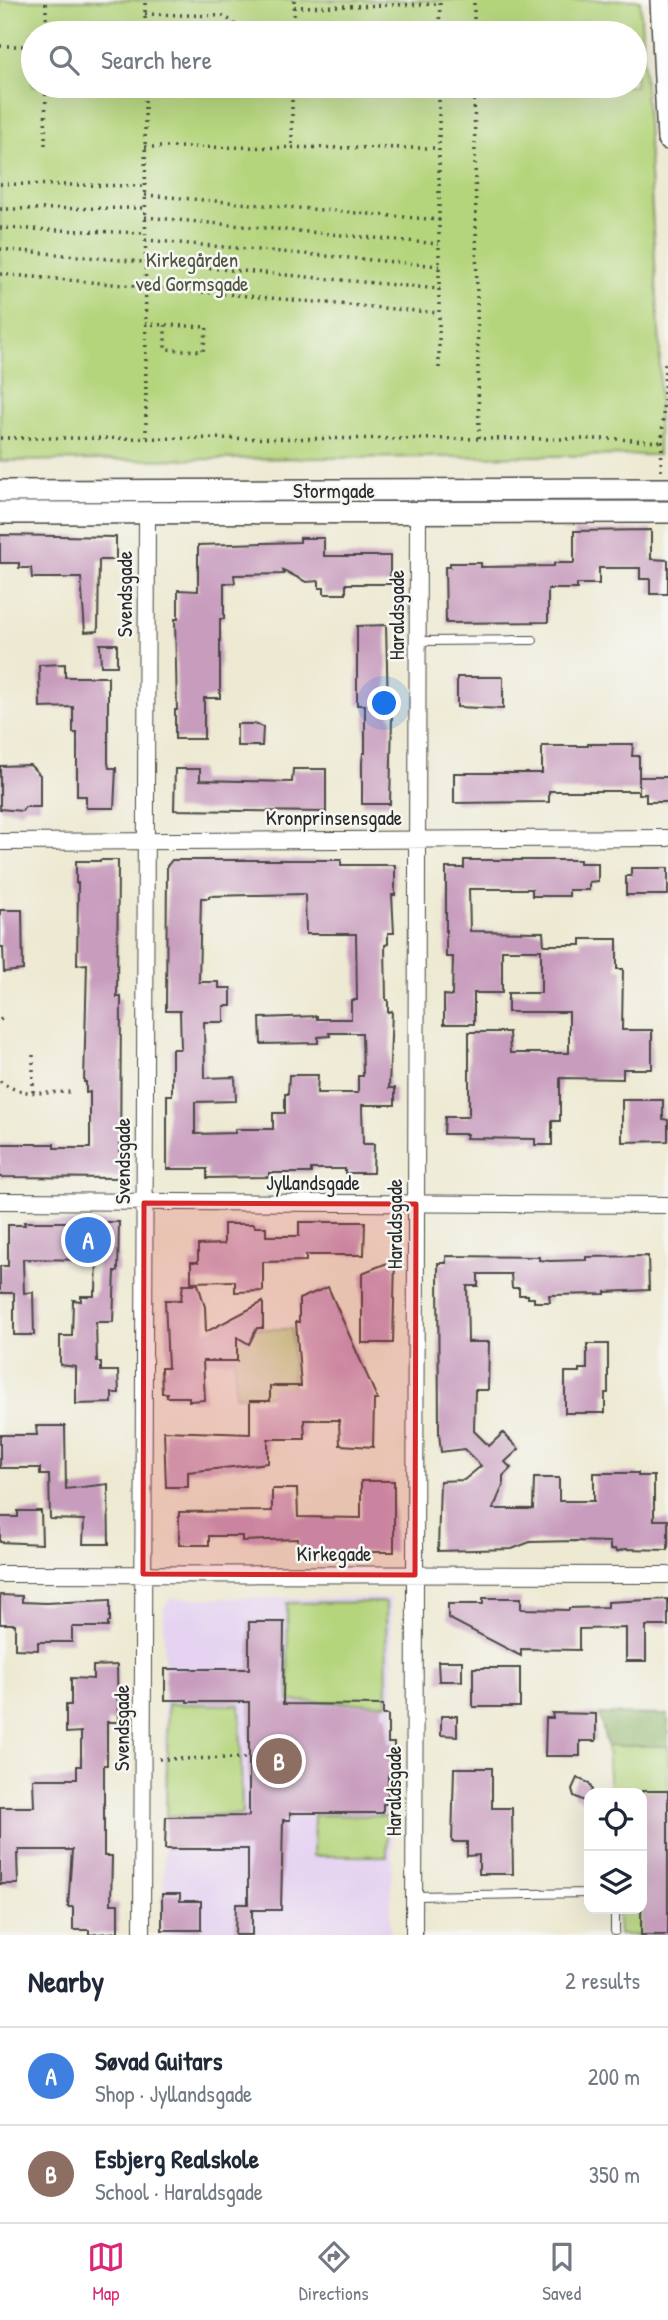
<!DOCTYPE html>
<html lang="en">
<head>
<meta charset="utf-8">
<style>
	:root { --surface:#fff; --page:#f2f2f3; --text:#1f2937; --muted:#747a83; --line:#e0e1e3; --accent:#db2777 }
	body { margin:0; font-family:"Patrick Hand",sans-serif; background:var(--page); color:var(--text) }
	.controls { position:absolute; right:21px; bottom:21px; display:grid; overflow:hidden; border-radius:14px; box-shadow:0 7px 28px #0002 }
	.controls button { width:63px; height:63px; display:grid; place-items:center; padding:0; border:0; border-bottom:2px solid var(--line); background:var(--surface); color:var(--text); font:35px sans-serif }
	.you { position:absolute; left:385px; top:704px; width:24px; height:24px; margin:-18px; border:5px solid #fff; border-radius:50%; background:#1a73e8; box-shadow:0 0 0 10px #1a73e833 }
	.badge { display:grid; place-items:center; width:46px; height:46px; border-radius:50%; background:var(--accent); color:#fff; font-size:23px; font-weight:700 }
	.pin { position:absolute; translate:-50% -50%; border:4px solid #fff; box-shadow:0 2px 7px #0006 }
	.list { margin:0; padding:0; list-style:none }
	h2 { display:flex; justify-content:space-between; align-items:center; height:91px; margin:0; padding:0 28px; font-size:30px }
	h2 small { font-size:23px; font-weight:400; color:var(--muted) }
	.list li { display:grid; grid-template-columns:46px 1fr auto; gap:21px; align-items:center; box-sizing:border-box; height:98px; padding:0 28px; border-top:2px solid var(--line) }
	.list b { display:block; font-size:26px; white-space:nowrap }
	.list p { margin:0; font-size:23px; white-space:nowrap; color:var(--muted) }
	.list em { font-size:23px; font-style:normal; color:var(--muted) }
	.icon { flex:none; width:38px; height:38px; fill:none; stroke:currentColor; stroke-width:2; stroke-linecap:round; stroke-linejoin:round }
	.map { position:relative; flex:none; width:668px; height:1935px; overflow:hidden }
	.search { position:absolute; background:var(--surface); box-shadow:0 7px 28px #0002; left:21px; right:21px; top:21px; height:77px; display:flex; align-items:center; gap:18px; box-sizing:border-box; padding:0 24px; border-radius:38px; color:var(--muted); font-size:26px }
	.sheet { height:287px; background:var(--surface) }
	nav { display:flex; justify-content:space-around; align-items:center; box-sizing:border-box; height:98px; border-top:2px solid var(--line); background:var(--surface); font-size:19px; color:var(--muted) }
	nav a { display:grid; justify-items:center; gap:4px }
	nav .on { color:var(--accent) }
	.map>svg:first-child { display:block }
	.built { fill:#e5d3f1 }
	.green { fill:#b5d57d; stroke:#708054; stroke-width:2; fill-rule:evenodd }
	.forest { fill:#90b66c; stroke:#5e704c; stroke-width:2 }
	.building { fill:#c89cbd; fill-rule:evenodd }
	.lines { fill:none; stroke-linecap:round; stroke-linejoin:round }
	.service-casing { stroke:#484844; stroke-width:10 }
	.minor-casing { stroke:#484844; stroke-width:18 }
	.tertiary-casing { stroke:#484844; stroke-width:24 }
	.path { stroke:#484844; stroke-width:3.5; stroke-dasharray:2 5; stroke-linecap:butt }
	.service { stroke:#fff; stroke-width:8 }
	.minor { stroke:#fff; stroke-width:16 }
	.tertiary { stroke:#fff; stroke-width:21 }
	.marked { fill:#d62828; fill-opacity:0.2; stroke:#d62828; stroke-width:5; stroke-linejoin:round }
	.labels { text-anchor:middle; stroke-width:5; stroke-linejoin:round; paint-order:stroke }
	.park-label { font-size:21px; fill:#4e5640; stroke:#f6f6f2 }
	.street-label { font-size:21px; fill:#2b2b2b; stroke:#f6f6f2 }
</style>
</head>
<body>
<div class="map">
<svg width="668" height="1935" viewBox="0 0 668 1935">
	<rect width="100%" height="100%" fill="#f6f6f2"/>
	<filter id="ink" filterUnits="userSpaceOnUse"><feTurbulence type="fractalNoise" baseFrequency=".0143" numOctaves="2"/><feDisplacementMap in="SourceGraphic" scale="14" xChannelSelector="R" yChannelSelector="G"/><feConvolveMatrix kernelMatrix="1 2 1 2 8 2 1 2 1" color-interpolation-filters="sRGB"/></filter>
	<filter id="wash" filterUnits="userSpaceOnUse"><feTurbulence type="fractalNoise" baseFrequency=".00686" numOctaves="4" result="noise"/><feDisplacementMap in="SourceGraphic" scale="28" xChannelSelector="R" yChannelSelector="G"/><feGaussianBlur stdDeviation="1.57" result="paint"/><feColorMatrix in="noise" values="0 0 0 0 0 0 0 0 0 0 0 0 0 0 0 0 0 1.4 0 .05"/><feComposite in="paint" operator="in"/></filter>
	<g filter="url(#wash)">
		<rect width="100%" height="100%" fill="#ede9d2"/>
		<!-- built -->
		<path class="built" d="M171 1598H391L394 1774 390 1935H162L165 1818 164 1607Z"/>
		<!-- green -->
		<path class="green" d="M0 0H640L660 348 658 455 0 461ZM635 33V86H33V33Z
			M234 1329H292L293 1395 235 1396Z
			M386 1602 387 1704 289 1701 287 1603Z
			M168 1704 240 1705 242 1814 166 1816Z
			M607 1746H668V1935H619L617 1909H642V1793H610Z
			M314 1815 387 1816V1856H313Z"/>
		<!-- forest -->
		<path class="forest" d="M599 1714 668 1715V1746H607Z"/>
		<g id="blocks">
			<!-- building -->
			<path class="building" d="M651 530V559L668 560V594H650V579H640V568H599V584H577V589H548V622L446 623 445 567H450V563H481V567L554 566V563H574V531Z
				M0 535 116 537V560H99L98 631 85 632 81 578H32L31 568H19V563H0Z
				M300 538H324V556H390V584H346V594H324V588H319V581L306 582 283 570 284 574 234 575 235 583H224V619H220V698H204V739H175V710H177L175 619H178V590L198 591V545L300 542Z
				M386 625 388 708H390V717H392L390 804H362V762L363 753H365V705H357V626Z
				M100 644H117V666H101Z
				M65 664V677H108V763L109 768H116L114 808H86V796H77V733H73V707L40 708 39 665Z
				M457 677H503V709L457 707Z
				M237 724H254L263 727 262 746H237Z
				M588 744H633L632 756H639V791H549V802L454 803V773H542V746H588Z
				M30 765 40 775V807H25L22 811 0 809V766Z
				M175 769H200V780L292 782 293 769H326V812L174 810Z
				M639 777H668V802H646V794H639Z
				M100 860H118L117 997H121L120 1178 0 1177V1144H54V1148H90V1092L86 1093V1082H84L87 964 77 965 78 883H76V861H100Z
				M172 860H341V865H395V895H392L394 933H388V944L385 945 386 1000H388V1012L392 1011 389 1088H395V1105H362L363 1144H374L373 1173H345V1169H311V1173H269V1177L207 1178V1169H167V1095H172V1049H181L180 1011H166L167 866ZM305 894 306 934H356L357 1000H351V1019H317V1016L260 1018 261 1044 318 1043V1037L330 1036 329 1033H362L363 1076H358V1093H317L318 1075H289L288 1094H285V1113H273V1129H235V1133L195 1134V1102L236 1101 235 1077 205 1078 204 1022H224V1006H231V988H219V982H199L201 898H209V896Z
				M464 860H580V863H598V881L589 882V890H569V896H532V889H469L470 931 543 932 544 945H581V939H617V969H623L622 1030H652V1069H623V1079L560 1078V1121H552V1145H535V1139L466 1138 467 1134H444L445 1117H467L469 1115V1032H509L510 1053H569V1012H508V993H541V950H502V993H474V1024H444V995L452 996 453 957H446V868H464Z
				M631 868H668V895H626V876H631Z
				M0 910H22L23 970 4 972 3 947H0Z
				M622 1100H663V1119L668 1120V1141L622 1142Z
				M24 1222H119L118 1271H115L113 1322H96L97 1362H101V1371H118L119 1393H112V1403L76 1404V1367L60 1365V1336H72L73 1300 81 1301V1296H94V1291H96L97 1260 23 1259 24 1293 33 1292 34 1335H14V1293H0V1266H8V1225H25Z
				M299 1222H365L364 1255H306V1261L263 1262V1291L235 1292V1281L191 1282V1262H198V1245L224 1244V1224H254L255 1227H266V1236H299Z
				M446 1256 539 1257V1260L550 1261 586 1260V1257L648 1256 649 1290 605 1292V1294L549 1295 550 1302H534V1298H528V1295H519V1288H512L511 1274H478V1286H467L468 1342H489L488 1390H475L474 1431 489 1446 503 1433 519 1449 505 1462 511 1468 503 1476V1486L493 1509H533L534 1478H559V1501H594V1473H638V1476H654V1520H668V1550L625 1549 616 1552 615 1549 610 1550V1542L575 1541 530 1542 512 1549 438 1551 440 1481 464 1480 481 1466 464 1449 441 1452 439 1433 438 1263H446Z
				M395 1260 393 1343H362V1273Z
				M183 1284H198L205 1307 206 1332 263 1302V1328H257L249 1344 237 1337V1361H203L205 1400 189 1401V1397H167V1393H162L161 1368H168L165 1300H181Z
				M328 1287 378 1400H374L373 1447 340 1445 339 1420H304L305 1439H268V1463L188 1472V1487H166L164 1431 250 1434V1401H270V1386H301L296 1322H299V1299Z
				M587 1344H608V1393H605V1413H565V1372H579V1369H587Z
				M36 1426H65L66 1489 108 1484 109 1544H83L84 1520 50 1519 49 1475H40V1468H0V1435H37Z
				M361 1481H394V1552H298V1539L242 1541V1536H209V1545H179V1512L272 1511V1489H297L298 1517 361 1518Z
				M18 1511H41L42 1544 0 1542V1517H18Z
				M0 1595 22 1596V1602L46 1603 110 1600V1622H108V1627H72V1642H38V1650L15 1649V1624H0Z
				M483 1598H521V1609L569 1610V1608L608 1607V1602L668 1599V1626H646V1661H626V1628L579 1629V1650L521 1649V1656L448 1618V1604H483Z
				M249 1622H284L283 1704 383 1705V1715H388V1743H394V1774H388V1804H383V1813H290V1820H283L281 1910H252V1935H235L236 1904H248V1849H165L166 1817 249 1816V1702H187V1700H165V1669H249Z
				M438 1661H462V1681H439Z
				M117 1665 118 1722H107V1765H104V1856H112L111 1904H118V1932L89 1935V1930H73V1907H68L72 1850H19V1854H17L18 1884H0V1807H34L33 1779H77V1766H81V1732L66 1733V1705H71V1678L93 1679V1666Z
				M473 1668H520V1707H473Z
				M552 1713 596 1714V1741H580V1756H545L546 1718H553Z
				M441 1716H457V1736L441 1735Z
				M454 1768H492V1808H512L513 1874H479V1855L467 1856V1842H452Z
				M577 1778 589 1783 592 1790 586 1802 574 1796 572 1789Z
				M642 1791H668V1935H641Z
				M162 1894H180V1901H201V1930H162Z"/>
		</g>
	</g>
	<g filter="url(#ink)">
		<use href="#blocks" fill-opacity="0" stroke="#484844" stroke-width="2"/>
		<g class="lines">
			<defs>
				<path id="service" d="M418 641 533 640
					M414 1896 589 1893
					M615 1931V1909"/>
				<path id="minor" d="M0 842 668 838
					M0 1201 668 1205
					M0 1574 668 1575
					M142 1935 147 514
					M414 1935 418 513"/>
				<path id="tertiary" d="M661 0 668 139
					M0 491 668 489
					M0 513 668 512"/>
			</defs>
			<!-- service casing -->
			<use href="#service" class="service-casing"/>
			<!-- minor casing -->
			<use href="#minor" class="minor-casing"/>
			<!-- tertiary casing -->
			<use href="#tertiary" class="tertiary-casing"/>
			<!-- path -->
			<path class="path" d="M294 0V33
				M294 7 440 4
				M145 14 223 16 233 22 240 33
				M46 33V0
				M145 33V0
				M439 33 440 0
				M474 33V0
				M0 46H33
				M145 86 146 437
				M292 86V147
				M439 86V368
				M474 86 479 439
				M45 145 46 86
				M145 147 439 148
				M0 184 145 186
				M145 195 440 220
				M0 209 145 208
				M145 217 439 244
				M0 228 145 233
				M145 240 440 266
				M0 249 440 289
				M0 274 439 313
				M145 324 207 327 203 351 165 349V325
				M0 438 617 439 662 442
				M661 471 665 365 668 360
				M0 1020 4 1017
				M33 1055V1093
				M0 1081C19 1097 47 1092 70 1092
				M159 1759 249 1758"/>
			<!-- service -->
			<use href="#service" class="service"/>
			<!-- minor -->
			<use href="#minor" class="minor"/>
			<!-- tertiary -->
			<use href="#tertiary" class="tertiary"/>
		</g>
	</g>
	<!-- marked area -->
	<path class="marked" d="M144 1203 416 1204 415 1575 143 1574Z"/>
	<g class="labels">
		<!-- park labels -->
		<g class="park-label">
			<text x="192" y="267">Kirkegården<tspan x="192" dy="24">ved Gormsgade</tspan></text>
		</g>
		<!-- street labels -->
		<g class="street-label">
			<text x="334" y="498">Stormgade</text>
			<text transform="translate(125 594) rotate(-90)" y="7">Svendsgade</text>
			<text transform="translate(397 615) rotate(-90)" y="7">Haraldsgade</text>
			<text x="334" y="825">Kronprinsensgade</text>
			<text transform="translate(123 1161) rotate(-90)" y="7">Svendsgade</text>
			<text x="313" y="1190">Jyllandsgade</text>
			<text transform="translate(395 1224) rotate(-90)" y="7">Haraldsgade</text>
			<text x="334" y="1561">Kirkegade</text>
			<text transform="translate(122 1728) rotate(-90)" y="7">Svendsgade</text>
			<text transform="translate(394 1791) rotate(-90)" y="7">Haraldsgade</text>
		</g>
	</g>
</svg>
<div class="controls">
<button><svg class="icon" aria-label="locate" viewBox="0 0 24 24"><circle cx="12" cy="12" r="6"/><path d="M12 2v4M12 18v4M2 12h4M18 12h4"/></svg></button>
<button><svg class="icon" aria-label="layers" viewBox="0 0 24 24"><path d="M12 4l9 5-9 5-9-5zM3 14l9 5 9-5"/></svg></button>
</div>
<div class="you"></div>
<div class="pin badge" style="left:88px;top:1240px;background:#3f7fe0">A</div>
<div class="pin badge" style="left:279px;top:1761px;background:#8d6e63">B</div>
<div class="search"><svg class="icon" aria-label="search" viewBox="0 0 24 24"><circle cx="10" cy="10" r="6"/><path d="M15 15l6 6"/></svg>Search here</div>
</div>
<section class="sheet">
<h2>Nearby<small>2 results</small></h2>
<ul class="list">
<li><span class="badge" style="background:#3f7fe0">A</span><div><b>Søvad Guitars</b><p>Shop · Jyllandsgade</p></div><em>200 m</em></li>
<li><span class="badge" style="background:#8d6e63">B</span><div><b>Esbjerg Realskole</b><p>School · Haraldsgade</p></div><em>350 m</em></li>
</ul>
</section>
<nav>
<a class="on"><svg class="icon" aria-label="map" viewBox="0 0 24 24"><path d="M3 6l6-2 6 2 6-2v14l-6 2-6-2-6 2zM9 4v14M15 6v14"/></svg>Map</a>
<a><svg class="icon" aria-label="directions" viewBox="0 0 24 24"><path d="M12 3l9 9-9 9-9-9zM9 14v-3h6M13 9l2 2-2 2"/></svg>Directions</a>
<a><svg class="icon" aria-label="saved" viewBox="0 0 24 24"><path d="M7 4h10v16l-5-4-5 4z"/></svg>Saved</a>
</nav>
</body>
</html>
